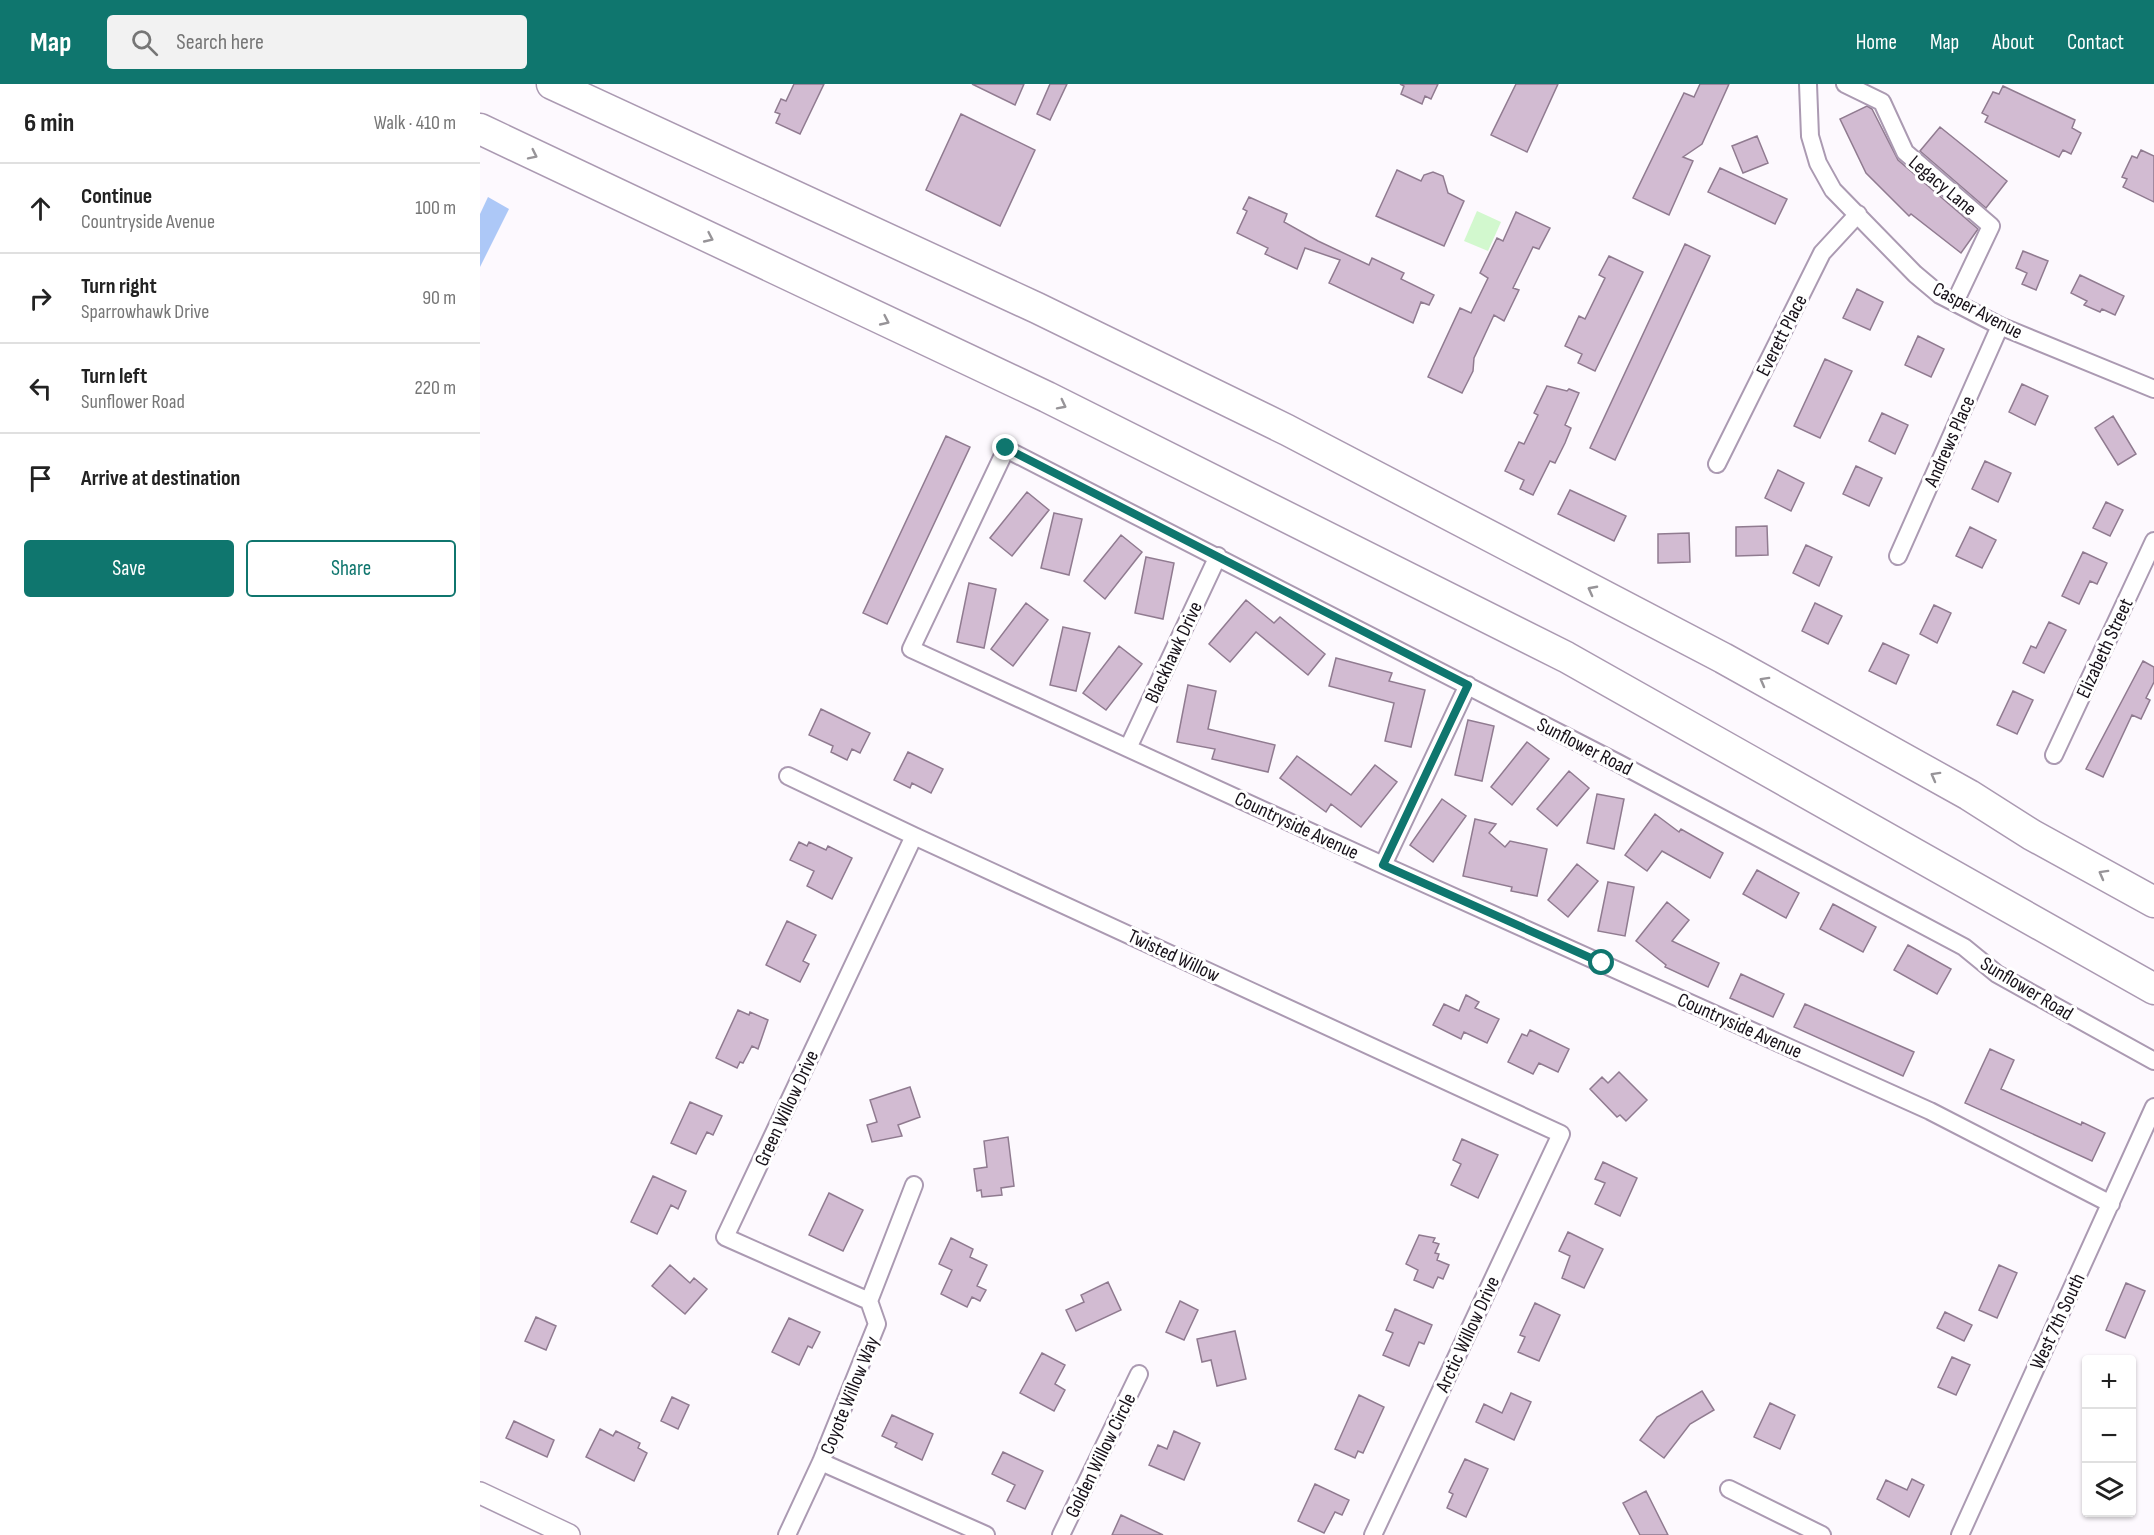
<!DOCTYPE html>
<html lang="en">
<head>
<meta charset="utf-8">
<style>
	:root { --surface:#fff; --page:#f2f2f2; --text:#222; --muted:#767676; --line:#e0e0e0; --accent:#0f766e }
	body { margin:0; font-family:"Sofia Sans Condensed",sans-serif; background:var(--page); color:var(--text) }
	.controls { position:absolute; right:18px; bottom:18px; display:grid; overflow:hidden; border-radius:6px; box-shadow:0 2px 4px #0004 }
	.controls button { width:54px; height:54px; display:grid; place-items:center; padding:0; border:0; border-bottom:2px solid var(--line); background:var(--surface); color:var(--text); font:30px sans-serif }
	.stop { position:absolute; width:18px; height:18px; margin:-14px; border:4px solid #0f766e; border-radius:50%; background:#fff }
	.stop.end { background:#0f766e; border-color:#fff; box-shadow:0 2px 6px #0008 }
	.list { margin:0; padding:0; list-style:none }
	h2 { display:flex; justify-content:space-between; align-items:center; height:78px; margin:0; padding:0 24px; font-size:26px }
	h2 small { font-size:20px; font-weight:400; color:var(--muted) }
	.list li { display:grid; grid-template-columns:39px 1fr auto; gap:18px; align-items:center; box-sizing:border-box; height:90px; padding:0 24px; border-top:2px solid var(--line) }
	.list b { display:block; font-size:22px; white-space:nowrap }
	.list p { margin:0; font-size:20px; white-space:nowrap; color:var(--muted) }
	.list em { font-size:20px; font-style:normal; color:var(--muted) }
	.actions { display:flex; gap:12px; padding:18px 24px }
	.actions a { flex:1; padding:14px 0; border:2px solid var(--accent); border-radius:6px; text-align:center; font-size:21px; color:var(--accent) }
	.actions .main { background:var(--accent); color:#fff }
	.icon { flex:none; width:33px; height:33px; fill:none; stroke:currentColor; stroke-width:2; stroke-linecap:round; stroke-linejoin:round }
	.map { position:relative; flex:none; width:1674px; height:1451px; overflow:hidden }
	header { display:flex; align-items:center; gap:36px; box-sizing:border-box; height:84px; padding:0 30px; background:var(--accent); color:#fff }
	header strong { font-size:28px }
	nav { display:flex; gap:33px; margin-inline-start:auto; font-size:21px }
	.search { width:420px; height:54px; background:var(--page); display:flex; align-items:center; gap:15px; box-sizing:border-box; padding:0 21px; border-radius:6px; color:var(--muted); font-size:22px }
	main { display:flex }
	aside { flex:1; background:var(--surface) }
	.map>svg:first-child { display:block }
	.green { fill:#d2f8ce }
	.water { fill:#adc8f7 }
	.building { fill:#d2bbd2; stroke:#907b90; stroke-width:1.5 }
	.lines { fill:none; stroke-linecap:round; stroke-linejoin:round }
	.minor-casing { stroke:#ab9ab2; stroke-width:20 }
	.tertiary-casing { stroke:#ab9ab2; stroke-width:24 }
	.motorway-casing { stroke:#ab9ab2; stroke-width:33 }
	.minor { stroke:#fff; stroke-width:16 }
	.tertiary { stroke:#fff; stroke-width:21 }
	.motorway { stroke:#fff; stroke-width:30 }
	.oneway { stroke:#979498 }
	.route { stroke:#0f766e; stroke-width:8 }
	.labels { text-anchor:middle; stroke-width:6; stroke-linejoin:round; paint-order:stroke }
	.street-label { font-size:20px; fill:#171119; stroke:#fff }
</style>
</head>
<body>
<header>
<strong>Map</strong>
<div class="search"><svg class="icon" aria-label="search" viewBox="0 0 24 24"><circle cx="10" cy="10" r="6"/><path d="M15 15l6 6"/></svg>Search here</div>
<nav><a>Home</a><a>Map</a><a>About</a><a>Contact</a></nav>
</header>
<main>
<aside>
<h2>6 min<small>Walk · 410 m</small></h2>
<ul class="list">
<li><svg class="icon" aria-label="ahead" viewBox="0 0 24 24"><path d="M12 20V5M6 11l6-6 6 6"/></svg><div><b>Continue</b><p>Countryside Avenue</p></div><em>100 m</em></li>
<li><svg class="icon" aria-label="right" viewBox="0 0 24 24"><path d="M7 20v-9h11M14 6l5 5-5 5"/></svg><div><b>Turn right</b><p>Sparrowhawk Drive</p></div><em>90 m</em></li>
<li><svg class="icon" aria-label="left" viewBox="0 0 24 24"><path d="M17 20v-9H6M10 6l-5 5 5 5"/></svg><div><b>Turn left</b><p>Sunflower Road</p></div><em>220 m</em></li>
<li><svg class="icon" aria-label="arrive" viewBox="0 0 24 24"><path d="M6 21V4h12l-3 4 3 4H6"/></svg><div><b>Arrive at destination</b></div></li>
</ul>
<div class="actions"><a class="main">Save</a><a>Share</a></div>
</aside>
<div class="map">
<svg width="1674" height="1451" viewBox="0 0 1674 1451">
	<rect width="100%" height="100%" fill="#fdf9fe"/>
	<!-- green -->
	<path class="green" d="M997 127 1021 138 1008 167 984 157Z"/>
	<!-- water -->
	<path class="water" d="M8 113 29 125 0 183V130Z"/>
	<!-- building -->
	<path class="building" d="M314 0H344L320 50 296 39 300 30 295 28 301 15 306 17Z
		M492 0H544L535 21Z
		M570 0H587L570 36 557 30Z
		M920 0H958L951 15 945 12 942 20 921 10 924 2Z
		M1036 0H1078L1047 68 1011 51Z
		M1220 0H1249L1222 60 1203 73 1213 77 1189 131 1153 114 1204 9 1214 13Z
		M1523 2 1595 36 1592 44 1601 49 1591 70 1583 66 1579 73 1505 38 1508 32 1502 29 1513 8 1519 10Z
		M1387 22 1392 25 1418 76 1498 145 1481 169 1431 130 1429 132 1386 89 1360 35Z
		M481 30 555 66 520 142 446 106Z
		M1460 43 1527 97 1506 124 1440 67Z
		M1277 52 1288 79 1263 89 1252 62Z
		M1661 66 1674 72V118L1643 103 1647 95 1642 93 1652 72 1657 74Z
		M1240 84 1307 115 1295 140 1228 108Z
		M917 86 941 97 944 91 953 88 963 92 968 109 984 117 964 162 896 132Z
		M769 113 807 130 804 138 838 157 889 181 892 174 924 189 921 195 954 211 949 221 941 218 933 239 849 199 860 176 825 164 817 185 785 170 788 164 757 149 767 127 763 125Z
		M1036 128 1070 144 1059 165 1053 163 1033 204 1039 206 1024 237 1014 231 994 274 993 287 982 309 948 293 980 224 991 229 1008 194 1000 189 1017 154 1023 157Z
		M1205 160 1230 172 1135 376 1110 364Z
		M1543 167 1568 177 1556 206 1542 200 1547 189 1536 184Z
		M1129 172 1163 188 1115 287 1098 279 1102 270 1085 262 1099 232 1105 235 1125 194 1119 191Z
		M1600 191 1644 212 1635 231 1622 225 1620 228 1604 221 1607 217 1591 209Z
		M1377 205 1403 218 1390 246 1363 234Z
		M1438 252 1464 265 1451 293 1425 281Z
		M1345 275 1372 287 1340 354 1314 342Z
		M1542 300 1568 312 1555 341 1529 328Z
		M1067 302 1087 307 1089 305 1099 309 1085 341 1091 344 1085 359 1075 379 1070 377 1053 411 1040 405 1044 396 1025 387 1039 358 1044 360 1058 331 1054 329Z
		M1402 329 1428 341 1415 370 1389 357Z
		M1633 332 1656 370 1638 381 1615 344Z
		M466 352 490 363 407 540 383 529Z
		M1505 377 1531 389 1518 418 1492 405Z
		M1376 382 1402 394 1389 422 1363 410Z
		M1298 386 1324 399 1311 427 1285 414Z
		M1090 406 1146 432 1134 457 1078 430Z
		M547 408 569 426 532 472 510 454Z
		M1626 418 1643 426 1630 452 1613 444Z
		M574 429 602 435 589 491 561 484Z
		M1287 442 1288 471 1256 472V443Z
		M1490 443 1516 456 1502 484 1476 472Z
		M1209 449 1210 478 1178 479V450Z
		M641 451 662 468 625 515 604 497Z
		M1326 461 1352 473 1339 502 1313 489Z
		M1603 468 1627 479 1617 500 1610 497 1599 520 1582 512Z
		M666 473 694 479 683 535 655 529Z
		M489 499 516 505 504 564 477 558Z
		M766 516 794 539 800 533 845 570 828 591 776 548 750 578 729 560Z
		M546 519 568 536 533 582 511 565Z
		M1335 519 1362 532 1348 560 1322 547Z
		M1454 521 1471 529 1457 559 1440 550Z
		M1569 538 1586 546 1564 589 1543 579 1551 562 1556 564Z
		M583 543 610 549 596 607 570 601Z
		M1403 559 1429 571 1416 600 1389 587Z
		M639 562 662 580 626 626 603 609Z
		M856 574 912 589 909 597 945 606 931 663 905 657 914 619 849 602Z
		M1663 577 1674 583V598L1666 614 1670 616 1661 635 1652 631 1623 693 1606 685Z
		M708 601 736 607 728 645 795 661 788 688 732 675 735 665 697 658Z
		M1533 607 1553 616 1537 650 1517 641Z
		M341 625 390 649 380 669 372 665 367 676 351 668 353 662 329 651Z
		M988 636 1014 642 1002 697 975 691Z
		M1047 658 1069 675 1032 721 1011 703Z
		M428 668 463 685 451 709 432 699 430 704 414 696Z
		M817 672 871 711 895 681 917 698 881 743 851 720 846 728 800 694Z
		M1089 687 1109 704 1077 742 1057 725Z
		M1117 710 1144 715 1134 765 1107 759Z
		M962 715 986 732 953 778 930 761Z
		M1175 730 1199 748 1201 745 1243 769 1230 794 1182 767 1167 787 1145 771Z
		M995 735 1016 740 1009 749 1025 763 1030 757 1067 765 1057 812 1031 807 1032 803 983 792Z
		M319 758 327 762 329 758 346 766 348 762 372 774 352 815 327 802 334 787 310 776Z
		M1097 780 1118 797 1088 833 1068 816Z
		M1277 786 1319 809 1306 834 1263 810Z
		M1128 798 1154 803 1145 852 1118 847Z
		M1187 818 1209 836 1192 857 1239 879 1228 903 1185 883 1186 881 1156 857Z
		M1353 820 1396 843 1383 868 1340 845Z
		M307 837 336 851 323 877 329 880 320 898 286 881Z
		M1428 861 1471 885 1457 910 1414 886Z
		M1261 890 1304 910 1293 933 1250 914Z
		M986 911 999 918 995 924 1019 935 1007 959 984 948 981 955 953 941 964 920 979 927Z
		M1325 920 1434 968 1423 992 1314 943Z
		M258 926 269 931 270 928 288 936 278 965 272 962 263 979 260 978 257 984 236 974Z
		M1050 946 1089 965 1078 988 1059 979 1053 990 1028 978 1042 950 1047 952Z
		M1510 965 1534 976 1521 1005 1601 1041 1602 1038 1625 1049 1612 1077 1485 1019Z
		M1139 988 1167 1016 1146 1037 1140 1031 1137 1033 1110 1005 1122 993 1128 999Z
		M430 1003 440 1033 418 1041 422 1052 392 1058 387 1041 397 1038 390 1016Z
		M210 1018 242 1032 233 1051 227 1048 216 1070 191 1059Z
		M528 1053 534 1102 521 1104 522 1111 502 1113 501 1106 497 1107 494 1085 507 1083 504 1057Z
		M982 1055 1018 1071 998 1114 971 1101 981 1080 973 1076Z
		M1123 1078 1157 1094 1140 1132 1115 1120 1125 1099 1115 1095Z
		M173 1092 206 1107 198 1125 191 1121 177 1150 151 1138Z
		M349 1109 383 1126 363 1167 329 1151Z
		M1088 1148 1123 1165 1104 1204 1082 1194 1090 1172 1079 1167Z
		M939 1151 955 1154 953 1158 959 1160 955 1169 959 1170 957 1176 969 1181 963 1195 958 1193 953 1204 934 1196 938 1186 926 1180Z
		M471 1154 493 1165 490 1173 507 1181 497 1202 506 1206 500 1217 492 1213 487 1223 461 1210 472 1186 459 1180Z
		M190 1181 210 1199 214 1194 227 1205 205 1230 172 1202Z
		M1519 1181 1537 1189 1517 1234 1499 1226Z
		M628 1198 641 1226 596 1247 586 1226 604 1218 601 1211Z
		M1646 1199 1665 1207 1645 1254 1626 1246Z
		M700 1217 718 1226 704 1256 686 1248Z
		M1055 1219 1080 1231 1059 1277 1038 1268 1045 1253 1040 1251Z
		M915 1225 952 1241 944 1260 939 1258 929 1282 903 1271 913 1249 906 1246Z
		M1465 1228 1492 1241 1484 1257 1457 1244Z
		M56 1233 76 1242 66 1266 45 1257Z
		M309 1234 340 1248 332 1264 328 1262 319 1281 292 1268Z
		M755 1247 766 1295 737 1302 731 1276 722 1278 717 1255Z
		M562 1269 585 1281 575 1300 585 1306 574 1327 540 1309Z
		M1472 1273 1490 1281 1476 1311 1458 1303Z
		M1222 1307 1234 1326 1210 1340 1184 1374 1160 1356 1177 1333Z
		M1031 1309 1051 1318 1034 1356 996 1338 1004 1320 1022 1329Z
		M879 1311 904 1323 883 1369 878 1367 875 1374 855 1365Z
		M192 1313 209 1321 198 1345 181 1337Z
		M1290 1319 1315 1331 1300 1365 1274 1353Z
		M412 1331 453 1350 442 1376 415 1363 417 1359 402 1352Z
		M34 1337 74 1356 67 1373 26 1354Z
		M120 1345 133 1352 136 1347 160 1359 158 1364 167 1369 154 1397 106 1373Z
		M694 1347 720 1359 704 1396 669 1381 678 1361 687 1365Z
		M523 1368 563 1387 545 1425 527 1417 535 1401 512 1390Z
		M985 1375 1008 1385 986 1433 967 1424 973 1410 969 1408Z
		M1432 1395 1444 1401 1429 1433 1397 1415 1406 1396 1427 1406Z
		M835 1400 869 1416 862 1431 855 1428 844 1449 818 1437Z
		M1166 1407 1188 1451H1160L1143 1419Z
		M641 1431 683 1451H632Z"/>
	<g class="lines">
		<defs>
			<path id="minor" d="M1328 0 1330 52 1338 79 1353 106 1435 190 1460 211 1520 242 1674 305
				M1365 0 1402 18 1425 68 1511 142 1475 218
				M1237 380 1342 169 1378 130
				M1418 472 1520 242
				M648 664 738 472
				M1574 671 1674 457
				M308 692 434 752 1081 1050 893 1451
				M903 781 988 601
				M1631 1120 1450 1027 903 781 431 565 526 365 1138 679 1484 863 1517 890 1674 977
				M389 1217 245 1153 434 752
				M341 1378 506 1451
				M1249 1405 1342 1451
				M307 1451 341 1378 397 1240 389 1217 434 1101
				M581 1451 659 1290
				M1480 1451 1674 1023"/>
			<path id="tertiary" d="M0 1409 89 1451"/>
			<path id="motorway" d="M72 0 557 224 807 346 1243 574 1489 711 1552 751 1674 818
				M0 45 567 313 1086 573 1674 905"/>
		</defs>
		<!-- minor casing -->
		<use href="#minor" class="minor-casing"/>
		<!-- tertiary casing -->
		<use href="#tertiary" class="tertiary-casing"/>
		<!-- motorway casing -->
		<use href="#motorway" class="motorway-casing"/>
		<!-- minor -->
		<use href="#minor" class="minor"/>
		<!-- tertiary -->
		<use href="#tertiary" class="tertiary"/>
		<!-- motorway -->
		<use href="#motorway" class="motorway"/>
	</g>
	<!-- one-way arrows -->
	<defs><path id="oneway-chevron" d="M-2-3.5L2.5 0L-2 3.5" fill="none" stroke-width="1.6" stroke-linecap="round" stroke-linejoin="round" transform="scale(1.5)"/></defs>
	<g class="oneway">
		<use href="#oneway-chevron" transform="translate(53 71) rotate(26)"/>
		<use href="#oneway-chevron" transform="translate(229 154) rotate(25)"/>
		<use href="#oneway-chevron" transform="translate(405 237) rotate(25)"/>
		<use href="#oneway-chevron" transform="translate(582 321) rotate(27)"/>
		<use href="#oneway-chevron" transform="translate(1112 506) rotate(-152)"/>
		<use href="#oneway-chevron" transform="translate(1284 597) rotate(-151)"/>
		<use href="#oneway-chevron" transform="translate(1455 692) rotate(-151)"/>
		<use href="#oneway-chevron" transform="translate(1623 790) rotate(-151)"/>
	</g>
	<g class="lines">
		<!-- route -->
		<path class="route" d="M526 364 988 601 903 781 1122 879"/>
	</g>
	<g class="labels">
		<!-- street labels -->
		<g class="street-label">
			<text transform="translate(1463 101) rotate(40)" y="7">Legacy Lane</text>
			<text transform="translate(1498 226) rotate(28)" y="7">Casper Avenue</text>
			<text transform="translate(1301 251) rotate(-63)" y="7">Everett Place</text>
			<text transform="translate(1469 357) rotate(-66)" y="7">Andrews Place</text>
			<text transform="translate(1624 564) rotate(-65)" y="7">Elizabeth Street</text>
			<text transform="translate(693 568) rotate(-65)" y="7">Blackhawk Drive</text>
			<text transform="translate(1105 662) rotate(27)" y="7">Sunflower Road</text>
			<text transform="translate(817 741) rotate(25)" y="7">Countryside Avenue</text>
			<text transform="translate(694 871) rotate(25)" y="7">Twisted Willow</text>
			<text transform="translate(1547 904) rotate(31)" y="7">Sunflower Road</text>
			<text transform="translate(1260 941) rotate(24)" y="7">Countryside Avenue</text>
			<text transform="translate(306 1024) rotate(-65)" y="7">Green Willow Drive</text>
			<text transform="translate(1577 1237) rotate(-65)" y="7">West 7th South</text>
			<text transform="translate(987 1250) rotate(-65)" y="7">Arctic Willow Drive</text>
			<text transform="translate(369 1311) rotate(-68)" y="7">Coyote Willow Way</text>
			<text transform="translate(620 1371) rotate(-64)" y="7">Golden Willow Circle</text>
		</g>
	</g>
</svg>
<div class="controls">
<button>+</button>
<button>−</button>
<button><svg class="icon" aria-label="layers" viewBox="0 0 24 24"><path d="M12 4l9 5-9 5-9-5zM3 14l9 5 9-5"/></svg></button>
</div>
<div class="stop" style="left:1122px;top:879px"></div>
<div class="stop end" style="left:526px;top:364px"></div>
</div>
</main>
</body>
</html>
